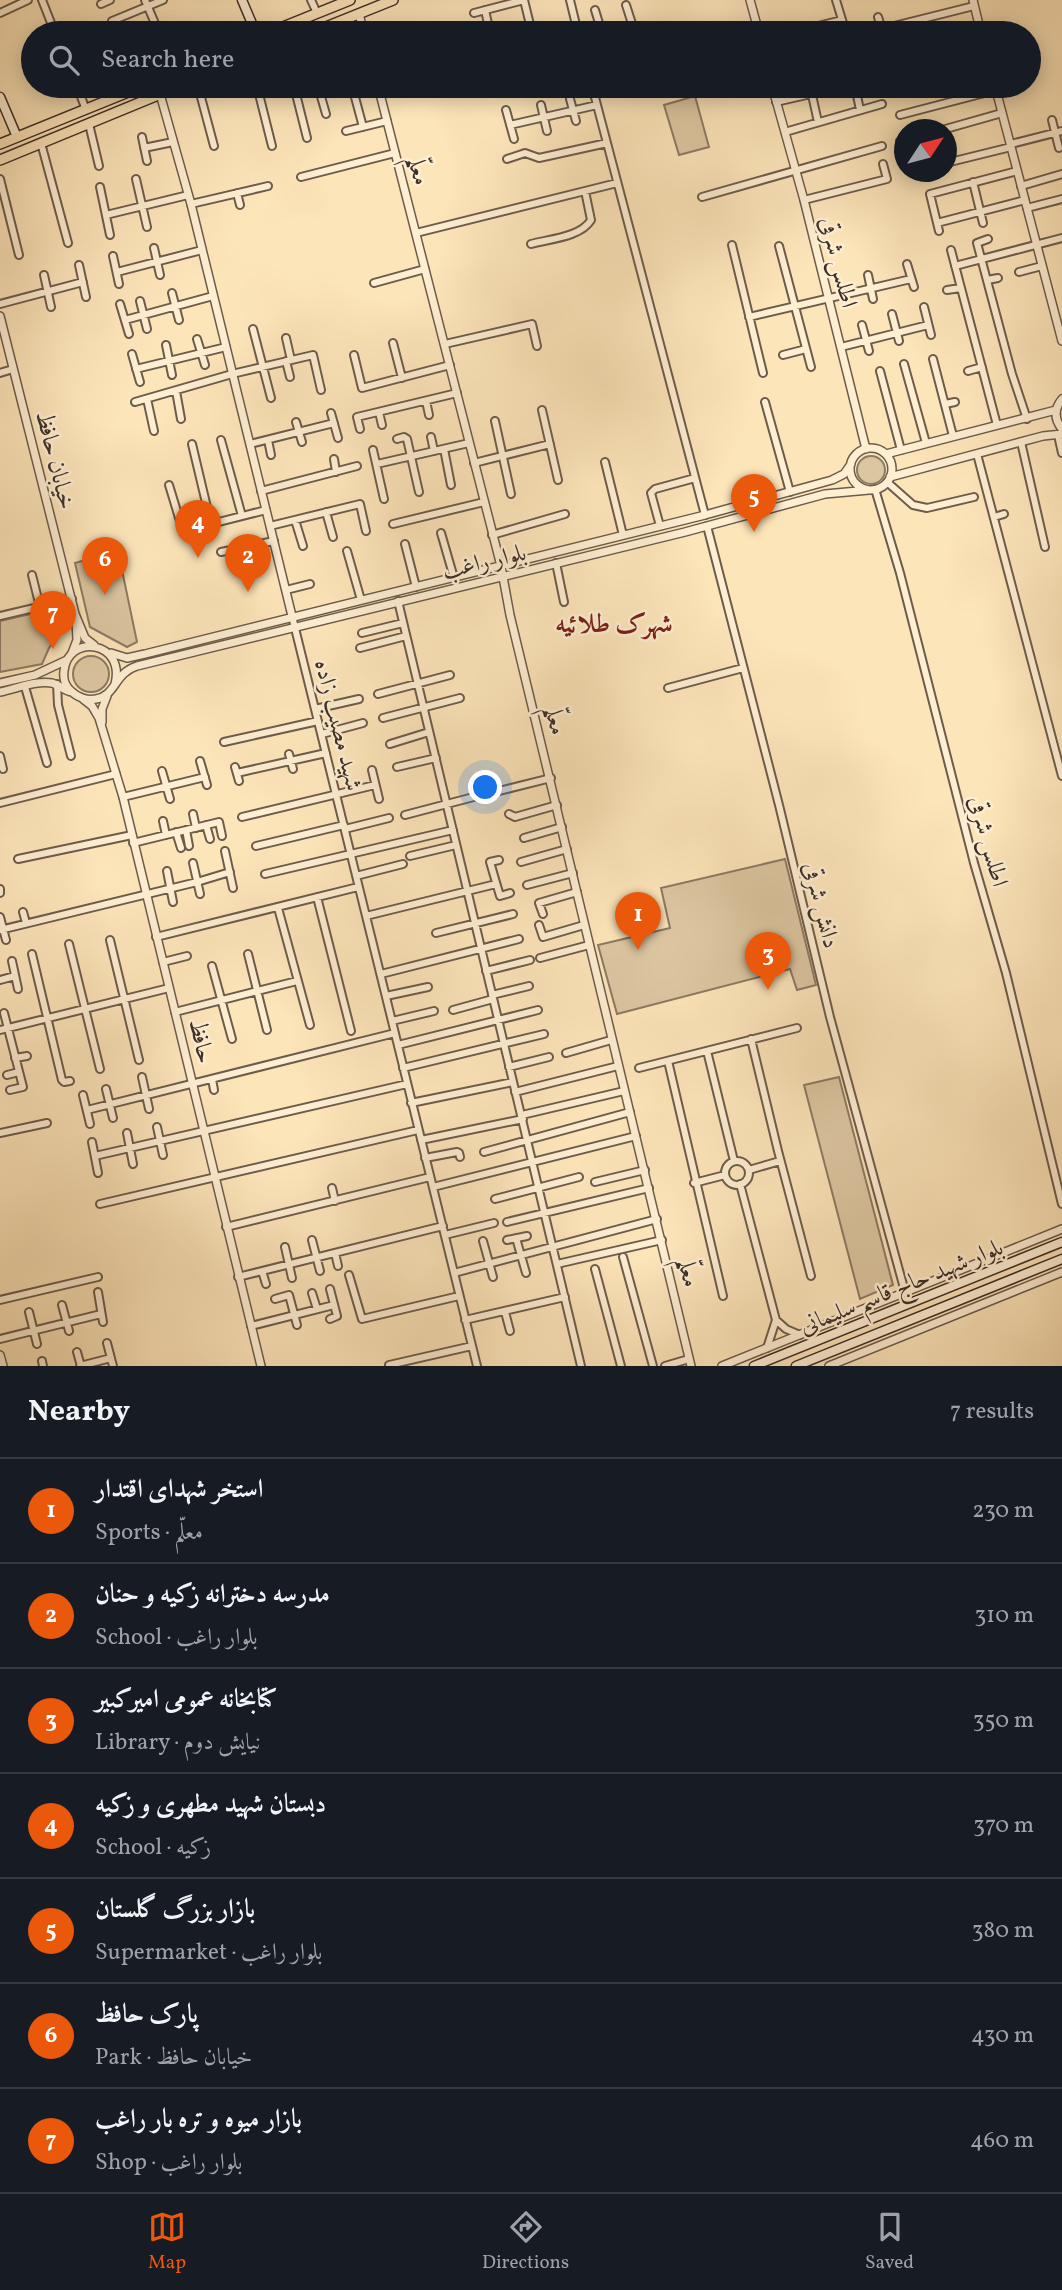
<!DOCTYPE html>
<html lang="en">
<head>
<meta charset="utf-8">
<style>
	:root { --surface:#171b24; --page:#242831; --text:#f1f3f6; --muted:#9ea1a6; --line:#363941; --accent:#ea580c }
	body { margin:0; font-family:Vollkorn,Amiri,serif; background:var(--page); color:var(--text) }
	.compass { position:absolute; left:894px; top:119px; width:63px; height:63px; border-radius:50%; background:var(--surface); box-shadow:0 4px 18px #0003; rotate:54deg }
	.you { position:absolute; left:486px; top:788px; width:24px; height:24px; margin:-18px; border:5px solid #fff; border-radius:50%; background:#1a73e8; box-shadow:0 0 0 10px #1a73e833 }
	.badge { display:grid; place-items:center; width:46px; height:46px; border-radius:50%; background:var(--accent); color:#fff; font-size:23px; font-weight:700 }
	.pin { position:absolute; translate:-50% -58px; filter:drop-shadow(0 2px 4px #0008) }
	.pin::after { content:''; position:absolute; top:37px; width:24px; height:21px; background:inherit; clip-path:polygon(0 0,100% 0,50% 100%) }
	.list { margin:0; padding:0; list-style:none }
	h2 { display:flex; justify-content:space-between; align-items:center; height:91px; margin:0; padding:0 28px; font-size:30px }
	h2 small { font-size:23px; font-weight:400; color:var(--muted) }
	.list li { display:grid; grid-template-columns:46px 1fr auto; gap:21px; align-items:center; box-sizing:border-box; height:105px; padding:0 28px; border-top:2px solid var(--line) }
	.list b { display:block; font-size:26px; white-space:nowrap }
	.list p { margin:0; font-size:23px; white-space:nowrap; color:var(--muted) }
	.list em { font-size:23px; font-style:normal; color:var(--muted) }
	.icon { flex:none; width:38px; height:38px; fill:none; stroke:currentColor; stroke-width:2; stroke-linecap:round; stroke-linejoin:round }
	.map { position:relative; flex:none; width:1062px; height:1366px; overflow:hidden }
	.search { position:absolute; background:var(--surface); box-shadow:0 4px 18px #0003; left:21px; right:21px; top:21px; height:77px; display:flex; align-items:center; gap:18px; box-sizing:border-box; padding:0 24px; border-radius:38px; color:var(--muted); font-size:26px }
	.sheet { height:826px; background:var(--surface) }
	nav { display:flex; justify-content:space-around; align-items:center; box-sizing:border-box; height:98px; border-top:2px solid var(--line); background:var(--surface); font-size:19px; color:var(--muted) }
	nav a { display:grid; justify-items:center; gap:4px }
	nav .on { color:var(--accent) }
	.map>svg:first-child { display:block }
	.green { fill:#dcc6a1; stroke:#8c7a64; stroke-width:2 }
	.lines { fill:none; stroke-linecap:round; stroke-linejoin:round }
	.minor-casing { stroke:#6d5c4c; stroke-width:10 }
	.tertiary-casing { stroke:#6d5c4c; stroke-width:10 }
	.secondary-casing { stroke:#3d2f28; stroke-width:11 }
	.primary-casing { stroke:#3d2f28; stroke-width:12 }
	.minor { stroke:#feeed2; stroke-width:6 }
	.tertiary { stroke:#feeed2; stroke-width:7 }
	.secondary { stroke:#feeed2; stroke-width:8 }
	.primary { stroke:#fde5ba; stroke-width:9 }
	.labels { text-anchor:middle; stroke-width:5; stroke-linejoin:round; paint-order:stroke }
	.street-label { font-size:24px; fill:#3d2f28; stroke:#feeed2 }
	.neighbourhood-label { font-size:26px; font-weight:bold; fill:#7a1f14; stroke:#feeed2 }
</style>
</head>
<body>
<div class="map">
<svg width="1062" height="1366" viewBox="0 0 1062 1366">
	<rect width="100%" height="100%" fill="#fde5ba"/>
	<filter id="stains"><feTurbulence type="fractalNoise" baseFrequency=".00286" numOctaves="4"/><feColorMatrix values="0 0 0 0 .2 0 0 0 0 .09 0 0 0 0 .02 0 0 0 .5 -.17"/></filter>
	<radialGradient id="worn" r=".72"><stop offset=".6" stop-color="#630" stop-opacity="0"/><stop offset="1" stop-color="#630" stop-opacity=".3"/></radialGradient>
	<!-- green -->
	<path class="green" d="M695 96 709 147 679 155 664 105Z
		M857 470a14 14 0 1 1 28 0a14 14 0 1 1-28 0Z
		M118 551 137 642 127 647 90 627 75 563Z
		M61 607 64 628 49 648 42 664 0 672V621Z
		M73 674a18 18 0 1 1 36 0a18 18 0 1 1-36 0Z
		M785 859 816 985 797 990 790 969 617 1014 598 945 670 928 661 888Z
		M839 1077 893 1285 860 1299 804 1085Z"/>
	<g class="lines">
		<defs>
			<path id="minor" d="M42 0 55 33
				M145 0 159 33
				M311 0 317 13
				M524 0 532 33
				M570 0 578 33
				M836 0 846 33
				M101 4 110 0
				M626 5 635 33
				M485 10 490 33
				M595 10 602 33
				M0 13 28 0
				M474 13 524 0
				M878 17 883 33
				M112 21 163 0
				M882 29 974 6
				M615 33 633 29
				M790 33 842 20
				M77 86 86 110
				M198 86 214 146
				M257 86 272 146
				M294 86 307 138
				M318 86 326 114
				M352 86 363 127
				M502 86 504 91
				M592 86 705 515
				M810 86 818 122
				M855 86 860 110
				M892 86 893 90
				M353 92 378 86
				M570 99 576 121
				M776 102 846 86
				M541 105 547 131
				M506 110 514 139
				M900 115 996 90
				M1052 120 1059 148
				M89 124 99 166
				M510 125 597 105
				M942 130 1002 113
				M346 131 387 121
				M785 132 882 104
				M142 137 147 161
				M900 141 904 140
				M41 143 68 243
				M1011 144 1062 131
				M144 148 173 142
				M507 159 525 153 539 158 607 143
				M946 163 1011 147
				M301 177 395 153
				M0 179 19 255
				M136 179 147 227
				M973 182 983 223
				M1021 186 1062 174
				M100 187 110 235
				M237 193 240 205
				M702 197 882 146
				M804 200 887 179 883 164
				M191 204 268 186
				M1027 208 1062 199
				M106 215 188 195
				M937 223 1025 200
				M939 231 930 194 1017 171
				M416 233 617 183
				M988 239 977 243 1012 374 1027 419
				M531 244C549 239 581 237 591 220L585 191
				M732 245 763 373
				M779 246 811 367
				M154 248 160 275
				M951 250 997 425
				M113 256 119 284
				M907 264 914 287
				M79 265 86 297
				M955 266 1062 238
				M117 272 202 250
				M1019 272 1042 266
				M44 275 51 307
				M868 275 873 299
				M987 280 998 278
				M374 283 425 269
				M947 290 961 288
				M172 293 179 320
				M140 301 147 329
				M0 304 83 282
				M120 304 129 334
				M924 307 931 335
				M892 314 899 341
				M749 317 911 279
				M125 320 213 296
				M862 325 869 351
				M253 329 271 398
				M286 338 291 360
				M197 339 205 365
				M393 343 402 378
				M445 344 532 324 537 346
				M166 345 172 375
				M841 347 928 325
				M132 354 140 382
				M354 355 362 388 450 365
				M783 355 806 349
				M933 359 953 436
				M286 361 290 377
				M904 364 926 443
				M136 369 226 347
				M880 371 901 450
				M968 371 982 367
				M0 373 13 369
				M176 391 181 419
				M147 399 154 431
				M426 401 429 415
				M135 402 232 374 313 355 321 390
				M765 402 790 492
				M945 404 955 402
				M542 410 558 480
				M379 412 382 425
				M331 413 338 438
				M495 421 511 494
				M296 422 302 442
				M360 429 357 417 457 393
				M1058 435 1062 453
				M431 437 434 451
				M397 439 404 437 407 439 419 492
				M221 440 242 516
				M268 440 271 455
				M1021 442 1045 547
				M192 444 211 524
				M250 444 334 423
				M444 449 451 485
				M373 450 384 499
				M977 454 1062 776
				M334 459 336 472
				M605 462 623 535
				M474 463 550 444
				M377 464 469 443
				M887 482 913 505 927 508 974 497
				M169 485 183 531 266 510
				M875 489 900 573 974 863 1006 973 1062 1204
				M261 491 357 466
				M326 512 333 537
				M994 517 1004 514
				M295 520 303 546
				M393 524 484 502
				M270 526 360 504 366 531
				M660 526 651 493 655 489 695 478
				M707 526 779 805 830 1017 905 1292
				M441 533 454 578
				M492 535 565 514
				M405 544 416 587
				M347 551 361 600
				M221 552 274 541
				M556 563 564 602
				M32 575 40 607
				M286 590 310 584
				M398 601 581 1366
				M0 616 72 599
				M292 616 477 1366
				M362 633 403 623
				M360 648 406 636
				M57 684 58 705 71 756
				M25 687 47 763
				M668 688 743 668
				M378 694 450 675
				M315 709 359 699
				M383 718 460 698
				M322 734 363 723
				M224 742 318 721
				M390 744 429 732
				M289 754 293 769
				M0 756 3 769
				M200 761 207 785
				M235 767 239 781
				M397 767 436 758
				M372 770 379 799
				M162 771 170 799
				M237 773 326 753
				M491 793 551 778
				M123 797 205 777
				M0 803 116 774
				M193 814 196 828
				M509 814 515 817 557 805
				M405 815 485 794
				M242 817 375 785
				M163 821 166 835
				M206 825 210 839
				M345 829 389 818
				M186 830 189 846
				M176 832 181 848
				M524 838 562 827
				M133 843 219 822 222 836
				M256 846 344 825
				M225 851 233 888
				M410 856 456 845
				M18 859 132 835
				M499 860 490 862 500 896 510 893
				M521 862 567 849
				M193 863 200 894
				M167 871 173 902
				M265 874 453 830
				M356 876 403 864
				M527 885 573 873
				M0 889V893
				M317 897 351 1031
				M278 908 310 1025
				M23 912 26 923
				M543 914 539 903 577 892
				M366 916 496 884
				M0 917 6 940
				M539 925 543 937 584 925
				M0 930 197 882 230 872
				M436 933 513 914
				M156 937 358 887
				M110 940 139 1060
				M69 944 100 1069
				M32 954 62 1080 64 1082 70 1081
				M248 954 267 1030
				M540 958 589 945
				M12 961 18 989
				M163 962 187 956
				M212 966 232 1039
				M486 971 530 960
				M381 974 519 939
				M0 980 15 976
				M492 995 529 986
				M386 996 428 987
				M453 1010 493 999
				M175 1012 297 981
				M4 1013 23 1087 10 1090
				M392 1021 434 1011
				M0 1030 169 988
				M751 1039 778 1151 811 1276
				M398 1045 538 1010
				M707 1051 734 1161
				M566 1053 611 1040
				M15 1058 27 1056
				M668 1061 723 1296
				M509 1067 549 1057
				M403 1068 544 1034
				M639 1068 797 1028
				M7 1075 19 1072
				M142 1077 149 1109
				M212 1079 214 1090
				M106 1089 113 1118
				M515 1092 618 1066
				M83 1095 90 1124
				M411 1103 513 1082
				M87 1110 395 1033
				M522 1115 624 1091
				M157 1127 163 1155
				M0 1133 47 1123
				M127 1133 133 1164
				M421 1140 523 1119
				M92 1142 98 1173
				M484 1152 630 1112
				M95 1156 407 1084
				M425 1158 457 1152 459 1153 460 1157
				M725 1173a12 12 0 1 1 24 0a12 12 0 1 1-24 0Z
				M749 1170 780 1161
				M595 1182 645 1170
				M694 1183 725 1175
				M740 1184 776 1320
				M433 1187 636 1136
				M332 1188 335 1201
				M495 1199 579 1177
				M100 1204 418 1130
				M507 1222 649 1188
				M226 1227 430 1177
				M445 1235 494 1223
				M516 1238 526 1273
				M312 1240 320 1271
				M507 1240 527 1236
				M483 1241 493 1277
				M285 1247 292 1278
				M335 1253 338 1266
				M623 1257 653 1366
				M557 1264 662 1240
				M595 1269 621 1366
				M262 1271 266 1284
				M454 1273 657 1219
				M349 1275 362 1319 459 1296
				M238 1277 443 1226
				M98 1292 103 1322
				M312 1293 317 1309
				M275 1299 289 1295 297 1325
				M0 1300 98 1277
				M62 1305 69 1331
				M29 1312 37 1344
				M505 1312 510 1331
				M330 1319 337 1316 330 1289
				M465 1320 565 1297
				M251 1326 334 1305
				M0 1339 101 1314
				M107 1343 113 1366
				M767 1348 776 1320 786 1329 800 1335
				M77 1352 81 1366
				M42 1361 43 1366
				M389 1365 472 1346
				M80 1366 111 1358
				M665 1366 689 1359"/>
			<path id="tertiary" d="M750 0 759 33
				M973 0 981 33
				M359 14 364 33
				M378 86 501 566 510 615 691 1366
				M772 86 804 200 866 449
				M995 86 1062 341
				M160 94 191 204 292 616
				M0 316 75 614 85 638 94 645
				M1062 399C1054 409 1054 419 1062 429
				M850 469a21 21 0 1 1 42 0a21 21 0 1 1-42 0Z
				M886 454 1056 410
				M890 477 1043 436 1062 434
				M72 653 77 640 76 621
				M111 653 127 658 145 654 705 515 832 480 844 474 851 464
				M0 683 35 675 67 660
				M115 684C126 641 68 633 64 671 63 678 65 686 71 691 77 697 87 701 96 699 116 696 114 673 137 666L685 532 825 494 869 490
				M0 692C15 689 37 680 52 683 60 685 64 691 72 692
				M83 699 92 706 99 718 123 797 261 1366
				M102 722V709L107 696
				M0 1355 3 1366
				M722 1366 1062 1229
				M829 1366 1062 1272"/>
			<path id="secondary" d="M242 0 256 33
				M0 97 17 137
				M754 1366 1062 1242
				M796 1366 1062 1259"/>
			<path id="primary" d="M268 33 350 0
				M311 33 393 0
				M0 144 143 86
				M0 160 180 86"/>
		</defs>
		<!-- minor casing -->
		<use href="#minor" class="minor-casing"/>
		<!-- tertiary casing -->
		<use href="#tertiary" class="tertiary-casing"/>
		<!-- secondary casing -->
		<use href="#secondary" class="secondary-casing"/>
		<!-- primary casing -->
		<use href="#primary" class="primary-casing"/>
		<!-- minor -->
		<use href="#minor" class="minor"/>
		<!-- tertiary -->
		<use href="#tertiary" class="tertiary"/>
		<!-- secondary -->
		<use href="#secondary" class="secondary"/>
		<!-- primary -->
		<use href="#primary" class="primary"/>
	</g>
	<g class="labels">
		<!-- street labels -->
		<g class="street-label">
			<text transform="translate(419 170) rotate(75)" y="8">معلّم</text>
			<text transform="translate(839 262) rotate(76)" y="8">اطلس شرقی</text>
			<text transform="translate(56 460) rotate(76)" y="8">خیابان حافظ</text>
			<text transform="translate(484 561) rotate(-13)" y="8">بلوار راغب</text>
			<text transform="translate(556 720) rotate(76)" y="8">معلّم</text>
			<text transform="translate(339 725) rotate(76)" y="8">شهید مصیب زاده</text>
			<text transform="translate(989 841) rotate(75)" y="8">اطلس شرقی</text>
			<text transform="translate(822 905) rotate(76)" y="8">دانش شرقی</text>
			<text transform="translate(202 1041) rotate(77)" y="8">حافظ</text>
			<text transform="translate(689 1272) rotate(77)" y="8">معلّم</text>
			<text transform="translate(901 1286) rotate(-22)" y="8">بلوار شهید حاج قاسم سلیمانی</text>
		</g>
		<!-- neighbourhood labels -->
		<g class="neighbourhood-label">
			<text x="614" y="632">شهرک طلائیه</text>
		</g>
	</g>
	<rect width="100%" height="100%" filter="url(#stains)"/>
	<rect width="100%" height="100%" fill="url(#worn)"/>
</svg>
<svg class="compass" viewBox="-18 -18 36 36"><path d="M0-13l5 13h-10z" fill="#e53935"/><path d="M0 13l5-13h-10z" fill="#9ea1a6"/></svg>
<div class="you"></div>
<div class="pin badge" style="left:638px;top:950px">1</div>
<div class="pin badge" style="left:248px;top:592px">2</div>
<div class="pin badge" style="left:768px;top:990px">3</div>
<div class="pin badge" style="left:198px;top:558px">4</div>
<div class="pin badge" style="left:754px;top:532px">5</div>
<div class="pin badge" style="left:105px;top:595px">6</div>
<div class="pin badge" style="left:53px;top:649px">7</div>
<div class="search"><svg class="icon" aria-label="search" viewBox="0 0 24 24"><circle cx="10" cy="10" r="6"/><path d="M15 15l6 6"/></svg>Search here</div>
</div>
<section class="sheet">
<h2>Nearby<small>7 results</small></h2>
<ul class="list">
<li><span class="badge">1</span><div><b>استخر شهدای اقتدار</b><p>Sports · معلّم</p></div><em>230 m</em></li>
<li><span class="badge">2</span><div><b>مدرسه دخترانه زکیه و حنان</b><p>School · بلوار راغب</p></div><em>310 m</em></li>
<li><span class="badge">3</span><div><b>کتابخانه عمومی امیرکبیر</b><p>Library · نیایش دوم</p></div><em>350 m</em></li>
<li><span class="badge">4</span><div><b>دبستان شهید مطهری و زکیه</b><p>School · زکیه</p></div><em>370 m</em></li>
<li><span class="badge">5</span><div><b>بازار بزرگ گلستان</b><p>Supermarket · بلوار راغب</p></div><em>380 m</em></li>
<li><span class="badge">6</span><div><b>پارک حافظ</b><p>Park · خیابان حافظ</p></div><em>430 m</em></li>
<li><span class="badge">7</span><div><b>بازار میوه و تره بار راغب</b><p>Shop · بلوار راغب</p></div><em>460 m</em></li>
</ul>
</section>
<nav>
<a class="on"><svg class="icon" aria-label="map" viewBox="0 0 24 24"><path d="M3 6l6-2 6 2 6-2v14l-6 2-6-2-6 2zM9 4v14M15 6v14"/></svg>Map</a>
<a><svg class="icon" aria-label="directions" viewBox="0 0 24 24"><path d="M12 3l9 9-9 9-9-9zM9 14v-3h6M13 9l2 2-2 2"/></svg>Directions</a>
<a><svg class="icon" aria-label="saved" viewBox="0 0 24 24"><path d="M7 4h10v16l-5-4-5 4z"/></svg>Saved</a>
</nav>
</body>
</html>
